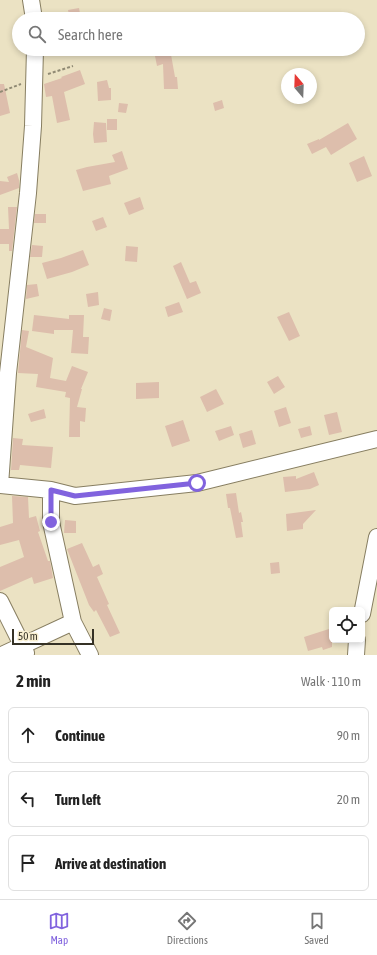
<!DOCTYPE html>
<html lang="en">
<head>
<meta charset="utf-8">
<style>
	:root { --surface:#fff; --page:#f6f6f6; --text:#222; --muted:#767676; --line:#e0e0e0; --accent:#8163de }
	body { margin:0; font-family:"Asap Condensed",sans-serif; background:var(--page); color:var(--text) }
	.controls { position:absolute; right:12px; bottom:12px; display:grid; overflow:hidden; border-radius:6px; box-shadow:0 2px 6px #0003 }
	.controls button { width:36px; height:36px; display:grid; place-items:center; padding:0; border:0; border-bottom:1px solid var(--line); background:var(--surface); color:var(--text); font:20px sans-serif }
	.compass { position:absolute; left:281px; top:68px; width:36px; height:36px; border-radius:50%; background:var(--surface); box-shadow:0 2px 6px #0003; rotate:341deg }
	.scale { position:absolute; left:12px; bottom:10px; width:82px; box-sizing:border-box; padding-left:4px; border:2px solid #353125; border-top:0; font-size:11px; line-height:14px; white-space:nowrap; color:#353125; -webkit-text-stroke:3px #f9efd0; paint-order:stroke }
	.stop { position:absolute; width:12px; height:12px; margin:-9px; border:3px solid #8163de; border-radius:50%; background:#fff }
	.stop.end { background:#8163de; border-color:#fff; box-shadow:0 1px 4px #0008 }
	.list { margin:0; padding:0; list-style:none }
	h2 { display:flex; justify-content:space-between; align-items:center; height:52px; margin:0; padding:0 16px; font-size:17px }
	h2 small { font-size:13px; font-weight:400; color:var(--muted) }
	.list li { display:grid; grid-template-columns:26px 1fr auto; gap:12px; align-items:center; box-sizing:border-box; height:56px; margin:0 8px 8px; padding:0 8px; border:1px solid var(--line); border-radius:6px }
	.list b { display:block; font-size:15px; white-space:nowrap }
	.list em { font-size:13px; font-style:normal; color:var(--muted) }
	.icon { flex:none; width:22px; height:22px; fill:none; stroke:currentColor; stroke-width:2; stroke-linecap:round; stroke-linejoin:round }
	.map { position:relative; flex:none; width:377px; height:655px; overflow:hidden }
	.search { position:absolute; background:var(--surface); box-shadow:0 2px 6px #0003; left:12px; right:12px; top:12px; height:44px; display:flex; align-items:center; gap:10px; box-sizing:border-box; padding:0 14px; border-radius:22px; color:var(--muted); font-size:15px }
	.sheet { height:244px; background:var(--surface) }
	nav { display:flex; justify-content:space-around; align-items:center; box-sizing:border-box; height:56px; border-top:1px solid var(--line); background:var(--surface); font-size:11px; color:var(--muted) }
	nav a { display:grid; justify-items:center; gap:2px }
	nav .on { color:var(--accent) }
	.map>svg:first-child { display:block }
	.building { fill:#ddbeac }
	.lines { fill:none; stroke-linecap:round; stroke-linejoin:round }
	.minor-casing { stroke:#877e61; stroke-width:18 }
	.path { stroke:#908a74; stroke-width:2; stroke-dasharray:3 2; stroke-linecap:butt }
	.minor { stroke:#fff; stroke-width:16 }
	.route { stroke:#8163de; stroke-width:5 }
</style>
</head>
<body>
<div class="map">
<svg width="377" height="655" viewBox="0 0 377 655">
	<rect width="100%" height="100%" fill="#ebe2c3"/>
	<!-- building -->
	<path class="building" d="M79 8 81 19H70L68 10Z
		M163 49H170L175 77H177L178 89H164L163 64 157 66 154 51Z
		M80 70 85 84 64 92 70 120 57 123 52 96 46 97 44 84 62 78 61 77Z
		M107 80 109 88H111V100L98 101 97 82Z
		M0 84H4L10 113 0 116Z
		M222 100 224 108 215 111 213 103Z
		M119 103 128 104 126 113 118 112Z
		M107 119H117V130H107Z
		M94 122 106 123 107 142 94 143 93 134Z
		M348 123 357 139 331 155 326 147 312 154 307 144 319 139V140Z
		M122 151 128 169 109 176 111 184 83 191 76 170 87 167 115 162 112 155Z
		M364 156 372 176 357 182 349 163Z
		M17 173 19 180V188L0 195V181L9 182 7 177Z
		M140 197 144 209 129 215 124 203Z
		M8 207H17L12 251H9V244H0V229H9Z
		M35 214H46V223H34Z
		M103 217 107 227 96 231 92 221Z
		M32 245 43 246 42 257H30Z
		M126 246 138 247 137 262 125 261Z
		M83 250 89 265 72 272 47 279 42 263 61 258Z
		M181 262 190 283 196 281 201 293 187 299 173 266Z
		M37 284 39 296 26 299 27 285Z
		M98 292 99 305 88 307 86 294Z
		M179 302 183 312 168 317 165 307Z
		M104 308 112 310 110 321 101 319Z
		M289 312 300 336 289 341 277 317Z
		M34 315 69 319V315H84L83 337H89L88 354 71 353 73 330H54V334L32 331Z
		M22 330 29 331 26 347 53 358 50 378 66 381 72 366 88 372 81 389H82L77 407 86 408 85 422 80 421V437H69L70 398 65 397 66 392 36 387 38 374 18 373Z
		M278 376 285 387 274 394 267 382Z
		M159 382V398L136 399V383Z
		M216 389 224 404 207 412 200 397Z
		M286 407 291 423 279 427 274 411Z
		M44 409 46 418 31 422 28 414Z
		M337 412 342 432 329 435 324 415Z
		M183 420 190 441 172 447 165 426Z
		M231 426 234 435 219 441 215 431Z
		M310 426 312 435 301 438 298 429Z
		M252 430 256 444 243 448 239 434Z
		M13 438 23 439 22 445 53 447 51 468 20 465 19 470H11Z
		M314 472 319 485 310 489 285 492 283 477 296 476V479Z
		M236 493 239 513 241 512 243 522H241L243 537 236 538 230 508H228L226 494Z
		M12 496 28 497 29 518 36 516 40 531 38 532 48 561H50L53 578 34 584 32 577 0 591V567L24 557 19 540 0 545V527L13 523Z
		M316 510 303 524V529L287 531 286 514Z
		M65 520 76 521V533H64Z
		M82 543 93 567 99 564 103 574 97 577 109 604 107 605 120 633 110 637 96 610 94 612 89 605 67 549Z
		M279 562 280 573 271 574 270 563Z
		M332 628V647L323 650 322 647 308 651 304 637Z"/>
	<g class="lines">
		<defs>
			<path id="minor" d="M31 0 34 19
				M0 485 8 373 28 193 33 126 35 49
				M0 485 51 490 75 496 197 483 377 439
				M51 490V522L73 622 90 655
				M0 601 26 653
				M362 614 377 537
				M2 655 73 622
				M356 655 357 640"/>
		</defs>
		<!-- minor casing -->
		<use href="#minor" class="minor-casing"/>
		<!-- path -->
		<path class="path" d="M48 74 73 66
			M0 92 21 84"/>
		<!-- minor -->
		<use href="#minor" class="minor"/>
	</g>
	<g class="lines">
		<!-- route -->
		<path class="route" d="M51 522V490L75 496 197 483"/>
	</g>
</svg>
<div class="controls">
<button><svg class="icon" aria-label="locate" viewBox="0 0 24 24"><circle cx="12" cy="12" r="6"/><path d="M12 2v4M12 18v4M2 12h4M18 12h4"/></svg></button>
</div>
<svg class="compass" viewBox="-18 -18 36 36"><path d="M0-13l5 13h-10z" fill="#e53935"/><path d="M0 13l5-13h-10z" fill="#767676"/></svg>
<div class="scale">50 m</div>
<div class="stop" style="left:197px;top:483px"></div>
<div class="stop end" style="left:51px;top:522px"></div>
<div class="search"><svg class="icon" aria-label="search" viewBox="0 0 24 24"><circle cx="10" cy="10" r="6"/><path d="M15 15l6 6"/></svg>Search here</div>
</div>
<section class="sheet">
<h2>2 min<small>Walk · 110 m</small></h2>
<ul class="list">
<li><svg class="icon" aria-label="ahead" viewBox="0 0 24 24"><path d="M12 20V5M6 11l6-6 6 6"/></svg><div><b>Continue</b></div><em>90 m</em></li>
<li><svg class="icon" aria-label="left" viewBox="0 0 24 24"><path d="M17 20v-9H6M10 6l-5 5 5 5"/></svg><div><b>Turn left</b></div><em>20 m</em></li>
<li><svg class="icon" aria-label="arrive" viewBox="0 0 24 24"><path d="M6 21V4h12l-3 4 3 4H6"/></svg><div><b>Arrive at destination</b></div></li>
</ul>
</section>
<nav>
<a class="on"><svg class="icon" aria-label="map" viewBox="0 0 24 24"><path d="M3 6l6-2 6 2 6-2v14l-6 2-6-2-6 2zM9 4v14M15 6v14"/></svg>Map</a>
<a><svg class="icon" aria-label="directions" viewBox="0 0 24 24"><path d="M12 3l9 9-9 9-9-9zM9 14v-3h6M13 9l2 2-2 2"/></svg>Directions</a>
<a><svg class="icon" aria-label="saved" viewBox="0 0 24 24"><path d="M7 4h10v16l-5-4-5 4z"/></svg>Saved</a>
</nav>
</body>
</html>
